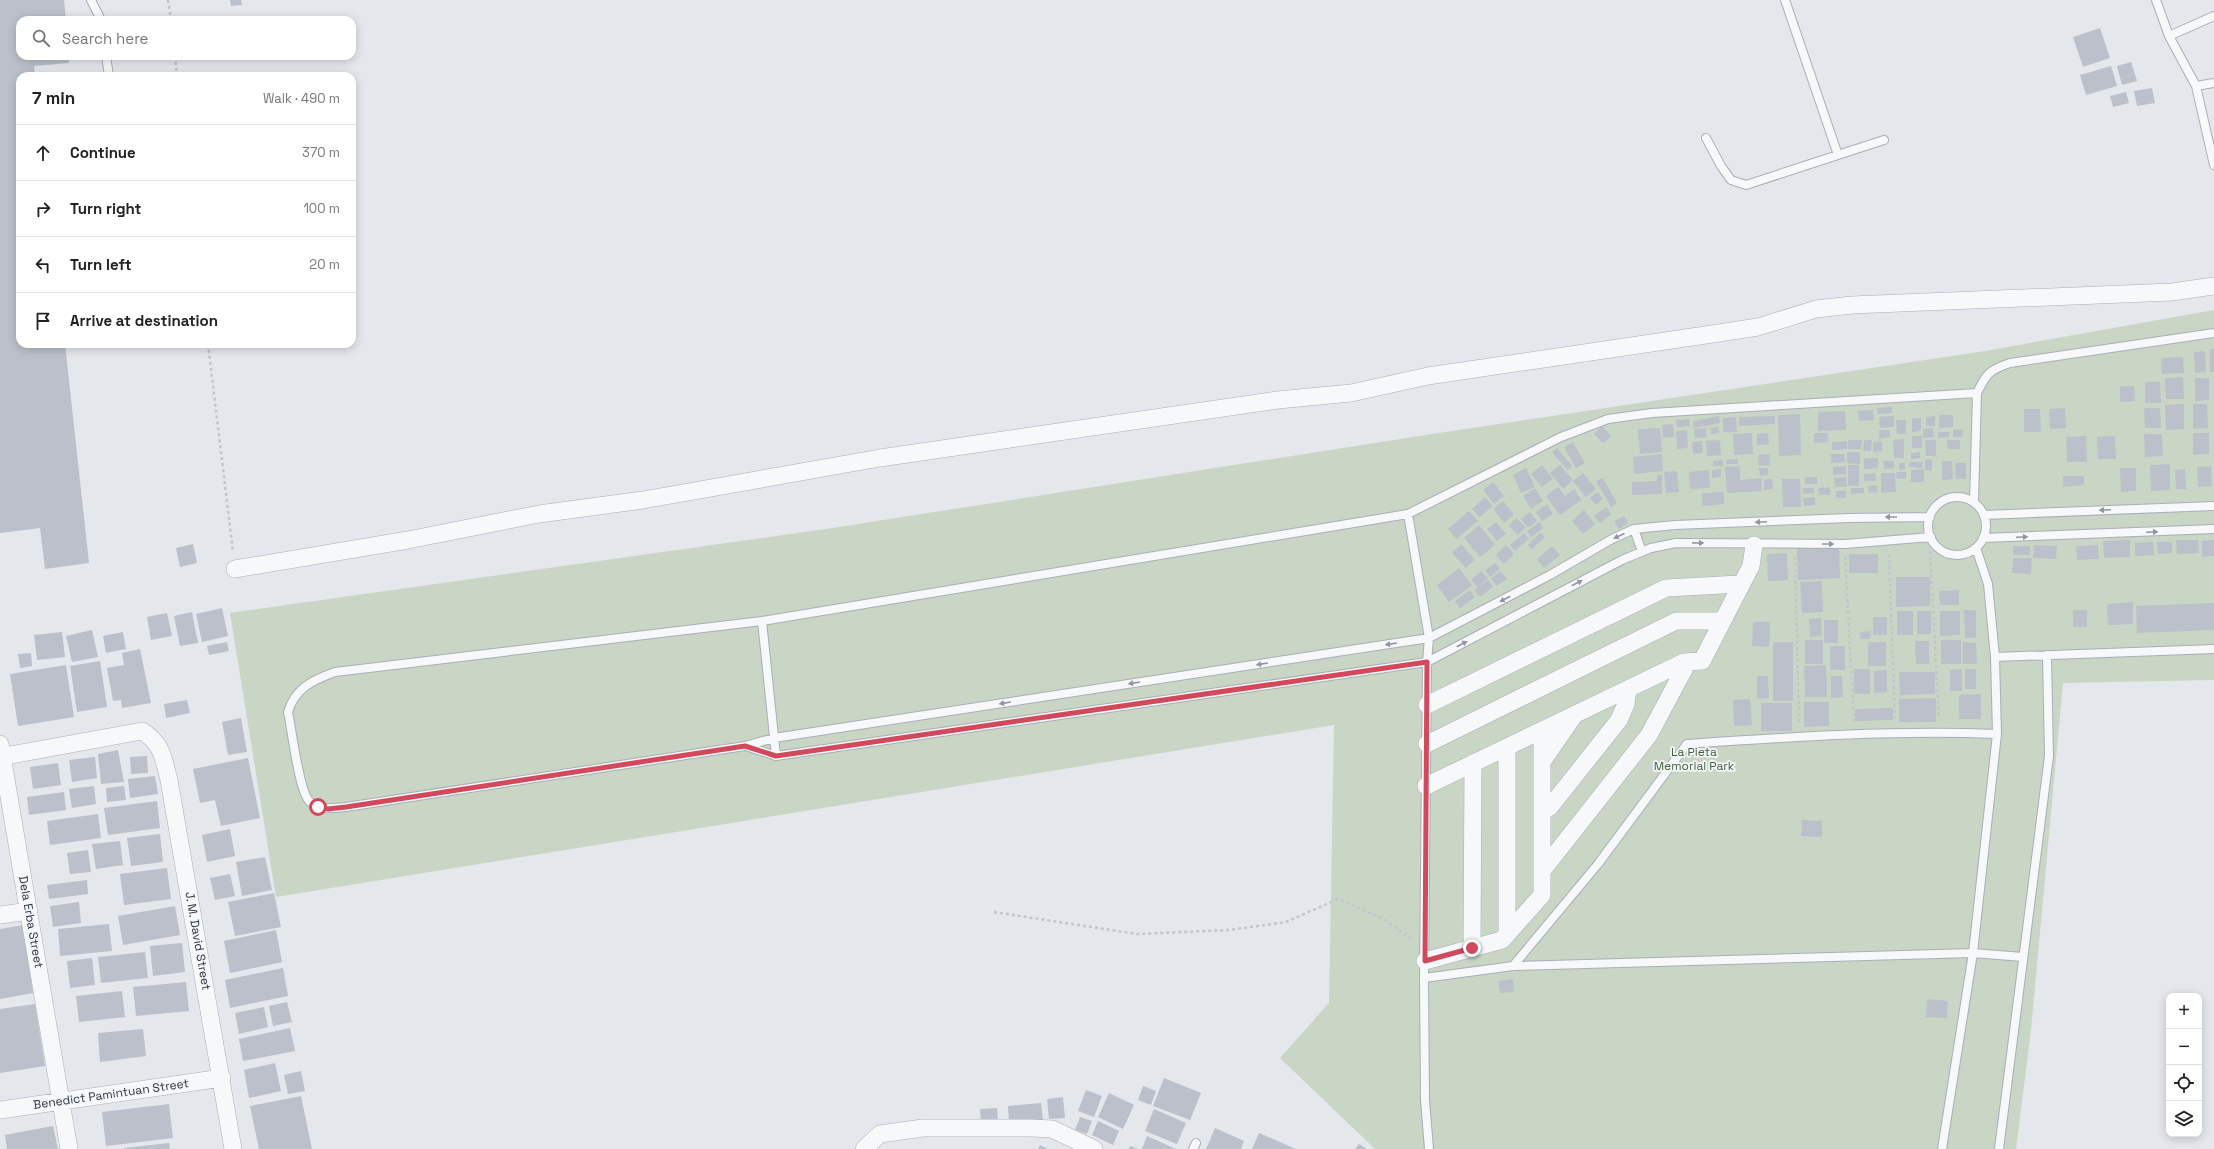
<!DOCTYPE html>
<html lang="en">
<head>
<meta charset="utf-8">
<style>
	:root { --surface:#fff; --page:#f6f6f6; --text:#222; --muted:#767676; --line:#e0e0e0 }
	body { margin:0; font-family:"Space Grotesk",sans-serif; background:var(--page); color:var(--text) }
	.controls { position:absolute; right:12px; bottom:12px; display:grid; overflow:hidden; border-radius:8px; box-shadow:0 2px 10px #0003 }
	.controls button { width:36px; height:36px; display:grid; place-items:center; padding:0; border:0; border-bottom:1px solid var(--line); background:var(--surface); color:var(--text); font:20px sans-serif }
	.stop { position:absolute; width:12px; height:12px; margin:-9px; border:3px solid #d1495b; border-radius:50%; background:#fff }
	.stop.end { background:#d1495b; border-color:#fff; box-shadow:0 1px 4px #0008 }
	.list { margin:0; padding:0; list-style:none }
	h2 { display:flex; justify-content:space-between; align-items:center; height:52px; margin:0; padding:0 16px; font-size:17px }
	h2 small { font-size:13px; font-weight:400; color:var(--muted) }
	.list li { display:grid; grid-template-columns:26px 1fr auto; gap:12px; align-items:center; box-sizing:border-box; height:56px; padding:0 16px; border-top:1px solid var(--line) }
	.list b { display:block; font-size:15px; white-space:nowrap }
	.list em { font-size:13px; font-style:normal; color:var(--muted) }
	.icon { flex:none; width:22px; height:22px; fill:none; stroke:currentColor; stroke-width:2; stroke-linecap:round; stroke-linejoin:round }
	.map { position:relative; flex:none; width:2214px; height:1149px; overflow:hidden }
	.search { position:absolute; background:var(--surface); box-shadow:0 2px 10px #0003; left:16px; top:16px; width:340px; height:44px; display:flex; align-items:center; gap:10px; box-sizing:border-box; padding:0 14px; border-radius:12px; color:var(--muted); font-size:15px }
	.panel { position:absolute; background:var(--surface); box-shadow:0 2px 10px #0003; left:16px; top:72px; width:340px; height:276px; border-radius:12px }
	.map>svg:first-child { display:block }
	.green { fill:#c9d6c5 }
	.building { fill:#bbc0ca }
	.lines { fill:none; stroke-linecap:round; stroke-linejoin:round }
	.lane-casing { stroke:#a9aeb7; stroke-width:10 }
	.street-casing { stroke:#a9aeb7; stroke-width:18 }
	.path { stroke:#c2c5cb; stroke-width:2.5; stroke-dasharray:3 3; stroke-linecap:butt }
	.lane { stroke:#f7f8fa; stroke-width:8 }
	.street { stroke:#f7f8fa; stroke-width:17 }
	.oneway { fill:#9196a0 }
	.route { stroke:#d1495b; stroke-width:5 }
	.labels { text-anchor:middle; stroke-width:3.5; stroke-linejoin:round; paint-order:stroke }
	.park-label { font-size:12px; fill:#3f6138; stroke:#f4f6f9 }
	.street-label { font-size:12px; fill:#2b3445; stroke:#f4f6f9 }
</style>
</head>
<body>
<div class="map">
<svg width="2214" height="1149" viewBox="0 0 2214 1149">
	<rect width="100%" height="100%" fill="#e4e7ec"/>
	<!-- green -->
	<path class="green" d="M2214 310V680L2063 683 2031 1030 2016 1149H1375L1280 1058 1329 1003 1334 725 276 897 230 613 826 529 1432 434 1985 351Z"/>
	<!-- building -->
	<path class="building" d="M0 0H64L66 20H20V56H68L69 63 34 66 35 76H20V344H65L89 563 45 569 40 528 0 533Z
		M230 0H241L242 5 231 6Z
		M2100 28 2110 58 2083 67 2073 37Z
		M2131 62 2137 81 2122 85 2117 66Z
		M2111 66 2117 86 2086 95 2080 75Z
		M2152 88 2155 103 2137 106 2134 91Z
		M2126 92 2129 103 2113 107 2110 96Z
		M2210 349H2214V372H2210Z
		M2205 351 2206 372 2195 373 2194 352Z
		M2183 357 2184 373 2162 374 2161 358Z
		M2183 377 2184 399H2166L2165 378Z
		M2195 378H2209V400L2195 401Z
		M2145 382H2160L2161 403H2145Z
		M2120 386H2134L2135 401 2120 402Z
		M2184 404V429L2166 430 2165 405Z
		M2193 404H2207L2208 428 2193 429Z
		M1892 407V413L1878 414 1877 408Z
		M2065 408 2066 428 2050 429 2049 409Z
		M2144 408H2160L2161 428H2145Z
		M2024 409H2040L2041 432H2024Z
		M1873 410 1874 420 1859 421 1858 411Z
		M1845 411 1846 430 1818 431V412Z
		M1800 414 1801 455 1779 456 1778 415Z
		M1939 415H1953V427L1939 428Z
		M1719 416 1720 423 1694 428 1693 421Z
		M1775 416V424L1739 426V417Z
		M1894 416V427L1880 428 1879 417Z
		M1935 416V426H1926V417Z
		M1736 417 1737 432H1723V418Z
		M1912 418H1921V431L1912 432Z
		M1689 419 1690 426 1677 427 1676 420Z
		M1896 420H1906V434H1897Z
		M1673 424 1674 437 1663 438 1662 425Z
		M1602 426 1611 436 1603 443 1594 434Z
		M1718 427 1719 433 1711 434V428Z
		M1660 428 1662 452 1640 454 1638 429Z
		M1706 428 1707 437 1695 438 1694 429Z
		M1933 428 1934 437 1923 438V429Z
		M1962 429 1963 437H1953V430Z
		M1687 430 1688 448 1677 449 1676 431Z
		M1879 430H1889L1890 437 1879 439Z
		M1938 432H1949V437L1938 438Z
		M1752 433 1753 454 1734 455 1733 434Z
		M1768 433 1769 444 1757 445V434Z
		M1814 433H1828V442L1814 443Z
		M2193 433H2209V454L2193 455Z
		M2144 434H2162L2163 456 2145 457Z
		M1912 436H1922V448H1912Z
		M2086 436 2087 462H2067L2066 437Z
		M2115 436 2116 459H2098L2097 437Z
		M1904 439V458H1894L1893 440Z
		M1720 440 1721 455 1707 456 1706 441Z
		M1848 440H1862L1861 449H1848Z
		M1864 440H1872L1871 451H1863Z
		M1925 440H1936V456H1926Z
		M1947 440H1960V449H1948Z
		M1702 441 1703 453 1693 454 1692 442Z
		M1847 441V449L1832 450V442Z
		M1882 441V451L1873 452V442Z
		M1573 442 1585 463 1576 468 1564 447Z
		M1557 448 1572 466 1568 470 1552 452Z
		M1847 452H1860V464L1847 463Z
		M1920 452V458L1911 459V453Z
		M1662 454 1663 471 1634 474 1633 457Z
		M1769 454 1770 465 1759 466 1758 455Z
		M1831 454H1844L1845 462 1831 463Z
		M1864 458H1878V468L1864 469Z
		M1738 459V464H1726V460Z
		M1932 459V471L1925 470V460Z
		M1723 460V466H1713V461Z
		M1883 461H1894V468L1884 469Z
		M1942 461H1952L1953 479 1942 480Z
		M1910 462H1923L1922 468 1909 467Z
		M1899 463H1905V469L1899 470Z
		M1955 463H1966V479H1956Z
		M2170 464V490L2151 491 2150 465Z
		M1542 465 1553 479 1542 487 1531 474Z
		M1560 465 1573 480 1563 489 1550 473Z
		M1848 465H1859V486H1848Z
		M1740 466V480L1761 478 1762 491 1727 493 1725 467Z
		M1846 466V474L1833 475V467Z
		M2211 466 2212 486 2198 487 2197 467Z
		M1526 468 1535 487 1521 493 1513 475Z
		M1759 468H1768V475L1760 476Z
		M2120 468H2136V491L2121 492Z
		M1721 469V477L1712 478V470Z
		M1924 469V482H1911V470Z
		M2185 469 2186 489H2176L2175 470Z
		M1709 470 1710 488 1690 489 1689 472Z
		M1677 471 1679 492 1666 493 1664 472Z
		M1896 472H1906V479H1897Z
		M1583 473 1596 489 1586 497 1573 481Z
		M1875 473 1876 481H1864V474Z
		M1881 473H1895L1896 492 1881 493Z
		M1657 475H1662V494L1632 495V482L1657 481Z
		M2063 476H2084V485L2063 487Z
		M1805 477H1817V484H1805Z
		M1846 477 1847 487H1835L1834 478Z
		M1603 478 1617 503 1611 507 1596 481Z
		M1772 479 1773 489 1764 490V480Z
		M1782 479H1800L1801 507H1783Z
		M1493 482 1504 496 1494 504 1483 490Z
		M1877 485 1878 492 1869 493 1868 486Z
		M1558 487 1565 496 1574 489 1581 500 1560 515 1546 496Z
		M1830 487V495H1819L1818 488Z
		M1535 488 1543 501 1531 509 1523 496Z
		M1803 488H1814V493L1803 494Z
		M1851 488H1864V493L1851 494Z
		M1836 491H1846V498H1836Z
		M1598 492 1603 499 1596 505 1590 498Z
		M1724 492V504L1703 506 1702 493Z
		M1485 497 1493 506 1480 517 1472 509Z
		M1815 497V505L1804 506 1803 498Z
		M1503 501 1514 514 1504 523 1493 509Z
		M1547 504 1553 514 1542 521 1536 512Z
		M1606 507 1611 514 1600 523 1594 516Z
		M1584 510 1595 524 1583 534 1572 521Z
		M1469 511 1478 521 1456 539 1448 529Z
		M1530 512 1537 521 1528 528 1521 519Z
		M1624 516 1628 523 1619 529 1614 521Z
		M1516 518 1526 528 1518 535 1509 526Z
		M1496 522 1506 534 1497 541 1487 529Z
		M1539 522 1543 528 1531 537 1527 531Z
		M1479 525 1495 545 1480 557 1464 538Z
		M1524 533 1529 539 1515 551 1510 545Z
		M1540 533 1545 537 1532 549 1528 545Z
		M2130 540V557L2104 558 2103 541Z
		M2176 540H2198L2199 553 2177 554Z
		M2214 540V556L2202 557V541Z
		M2153 542 2154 555 2135 556V543Z
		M2157 542H2172V553L2158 554Z
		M193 544 197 563 180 567 176 548Z
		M1461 544 1475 560 1466 568 1452 553Z
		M1506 545 1514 554 1504 564 1496 555Z
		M1839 545 1840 578 1798 580 1797 548Z
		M2034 545 2057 546 2056 559 2033 558Z
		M2098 545 2099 559 2077 560 2076 546Z
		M1552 546 1560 555 1544 568 1537 559Z
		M2013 546H2030V555H2013Z
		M1787 553 1788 580 1768 581 1767 554Z
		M1849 554H1878V573H1849Z
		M2013 558H2032L2031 574 2012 573Z
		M1495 563 1500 569 1490 577 1485 570Z
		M1459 568 1472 585 1449 602 1437 585Z
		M1481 571 1488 578 1478 587 1471 580Z
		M1500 571 1507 579 1497 586 1491 579Z
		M1896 577H1930V606L1896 607Z
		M1488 580 1493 587 1480 597 1474 590Z
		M1822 581 1823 612 1802 613 1800 582Z
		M1470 590 1475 597 1460 608 1455 601Z
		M1959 590V605H1940L1939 591Z
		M2133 602V624L2108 625 2107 604Z
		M2214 603V630L2137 633 2136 606Z
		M222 608 228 636 202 642 196 614Z
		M1964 610H1976V638H1965Z
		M2073 610H2087V627H2073Z
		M1897 611H1913V635H1897Z
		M1917 611H1931V634H1917Z
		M1940 611H1960V635L1940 636Z
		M192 612 198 643 180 646 174 616Z
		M167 613 172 636 151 640 147 617Z
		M1873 617H1887V635H1873Z
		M1821 618 1822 636 1810 637 1809 619Z
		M1824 620H1838V643H1824Z
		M1753 622H1770L1769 647 1752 646Z
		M92 630 98 657 72 662 66 636Z
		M1871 631 1870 639H1860V632Z
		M62 632 65 657 37 660 34 635Z
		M123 632 126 649 106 653 103 636Z
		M1805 640H1823V664H1805Z
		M1941 640H1961V664H1941Z
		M1915 641H1929V664H1916Z
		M227 642 229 651 209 655 207 646Z
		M1773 642H1793V701H1773Z
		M1868 642H1886V666H1868Z
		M1963 642 1976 643 1977 664H1963Z
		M1830 646H1845V670H1830Z
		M140 649 151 703 122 708 121 700 113 701 107 668 124 665 122 653Z
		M31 653 32 666 20 668 18 654Z
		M100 661 107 707 77 712 70 666Z
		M66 665 74 717 18 726 10 674Z
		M1826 665 1827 697H1805L1804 666Z
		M1854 669H1870V694H1854Z
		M1962 669V691H1950V670Z
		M1965 669H1976V689H1965Z
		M1887 670V692L1874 693V671Z
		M1899 672H1935V694L1900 695Z
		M1757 676H1768L1769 698 1757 699Z
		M1831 676H1842L1843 697 1831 698Z
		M1981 694V719H1959V695Z
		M1936 698V722H1899V699Z
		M1750 699 1752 725 1734 726 1733 700Z
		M187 700 190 713 166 718 164 704Z
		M1804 702H1829V726L1804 727Z
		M1761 703H1792V731H1761Z
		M1893 708V720L1855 721V709Z
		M241 718 247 752 228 755 222 722Z
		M118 750 124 782 101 784 98 754Z
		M147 756 148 773 131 774 130 757Z
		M95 757 97 778 72 782 69 760Z
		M248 758 260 818 221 826 215 800 200 803 193 769Z
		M58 763 61 785 33 789 30 767Z
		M155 776 158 794 130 798 128 779Z
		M94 786 96 804 72 808 69 789Z
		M124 786 126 800 107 802 106 788Z
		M64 792 66 810 29 815 27 797Z
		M157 801 160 828 108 835 104 808Z
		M98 814 101 838 50 845 47 821Z
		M1802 820 1822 821V837L1801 836Z
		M230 829 235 856 207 862 202 835Z
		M160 834 163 862 131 866 127 838Z
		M120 841 123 865 96 869 92 844Z
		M88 850 91 872 70 874 67 853Z
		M265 857 272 890 242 896 236 862Z
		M167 868 171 899 124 905 120 874Z
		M230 874 235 896 215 900 210 878Z
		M87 880 88 894 49 899 47 885Z
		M274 893 281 927 235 936 228 902Z
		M79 902 81 923 53 927 50 906Z
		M175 906 180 935 123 945 118 916Z
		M109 924 112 951 60 956 58 929Z
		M23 925 33 993 0 999V929Z
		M276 930 282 962 230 973 224 941Z
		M182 943 185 972 153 976 150 946Z
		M145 952 148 978 101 983 98 957Z
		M92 958 95 985 70 988 67 961Z
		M283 968 288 996 230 1008 225 980Z
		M1513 979 1514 992 1500 993 1498 981Z
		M186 982 189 1011 136 1016 133 987Z
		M122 991 125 1017 79 1022 76 996Z
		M1927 999 1948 1001 1947 1018 1926 1017Z
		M287 1002 292 1022 273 1026 269 1006Z
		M35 1004 45 1066 0 1073V1009Z
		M264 1007 268 1027 239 1034 235 1013Z
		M290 1028 295 1051 243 1061 239 1039Z
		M143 1029 146 1056 100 1062 98 1033Z
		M275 1063 281 1091 249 1098 244 1070Z
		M301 1071 305 1091 288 1094 284 1075Z
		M1164 1078 1201 1093 1190 1120 1153 1106Z
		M1143 1086 1156 1091 1151 1105 1138 1100Z
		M1086 1090 1102 1096 1094 1117 1078 1111Z
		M1109 1093 1134 1105 1123 1129 1098 1117Z
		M301 1096 312 1149H259L250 1106Z
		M1063 1097 1065 1118 1049 1119 1047 1099Z
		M1041 1103 1043 1120 1009 1123 1008 1106Z
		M169 1104 173 1138 106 1146 102 1112Z
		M997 1108 998 1122 981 1123 980 1109Z
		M1154 1109 1186 1123 1177 1144 1145 1131Z
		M1080 1117 1092 1121 1087 1134 1075 1130Z
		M1098 1121 1119 1131 1113 1145 1092 1135Z
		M53 1126 58 1149H7L5 1135Z
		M1215 1128 1244 1141 1241 1149H1206Z
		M1259 1133 1296 1149H1252Z
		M1147 1136 1176 1149H1142Z
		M169 1143 170 1149H124V1148Z
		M1359 1144 1367 1149H1355Z
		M1040 1145 1048 1149H1038Z
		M1130 1146 1138 1149H1129Z"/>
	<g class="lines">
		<defs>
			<path id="lane" d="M91 0 101 20
				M1785 0 1838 155
				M2156 0 2169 36 2196 86 2214 165
				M2169 36 2214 16
				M106 56 109 76
				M2196 86 2214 83
				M1706 138 1721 166 1731 180 1746 185 1884 140
				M1977 393C1986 374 1989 370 2010 363L2214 333
				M1928 526a29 29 0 1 1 58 0a29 29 0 1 1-58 0Z
				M1408 514 1429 638 1427 662 1424 978 1425 1100 1429 1149
				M1984 515 2214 506
				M1634 529 1642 552
				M1983 538 2214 529
				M762 621 335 672C313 680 295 688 288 712 292 730 299 793 310 802 320 811 334 808 346 807L745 746 774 738 1429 638 1550 575 1612 539 1634 529 1675 525 1849 518 1930 517
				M1995 657 2214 649
				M746 746 776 756 1427 662 1622 560 1651 548 1676 543 1845 544 1931 537
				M776 756 762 621 1408 514 1561 437 1608 419 1652 413 1977 393 1974 502
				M1513 966 1598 864 1687 744C1791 737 1894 730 1997 734
				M1424 978 1513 966 1973 953 2023 957
				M1193 1149 1196 1143
				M1942 1149 1973 953 1997 734 1995 657 1988 584 1976 548
				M1999 1149 2049 756 2047 655"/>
			<path id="street" d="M235 569 408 540 539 514 643 500 880 458 1278 400 1351 393 1428 376 1719 333 1758 327 1816 309 1852 305 2172 292 2214 286
				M1427 705 1666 588 1740 584
				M0 744 69 1149
				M1427 744 1676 621H1722
				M1507 747V934
				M0 757 142 731C163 744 163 758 169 780L233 1149
				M1542 762 1573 717
				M1426 786 1684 662 1702 661 1751 566 1754 545
				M1542 812 1550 807 1619 720 1626 704 1628 689
				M1542 871 1649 735 1688 662
				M0 915 29 911
				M1472 948 1473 763
				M1425 961 1502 940 1542 895V731
				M0 1110 222 1078
				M864 1149 880 1134 923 1128H1031L1052 1129 1094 1149"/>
		</defs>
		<!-- lane casing -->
		<use href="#lane" class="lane-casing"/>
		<!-- street casing -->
		<use href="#street" class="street-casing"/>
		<!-- path -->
		<path class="path" d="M168 0 171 20
			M175 56 177 76
			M208 344 233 552
			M1930 551 1939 719
			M1889 554 1895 721
			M1795 557 1799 724
			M1845 557 1854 722
			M994 912 1137 934 1229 930 1286 922 1338 899 1384 919 1410 938"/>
		<!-- lane -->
		<use href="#lane" class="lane"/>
		<!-- street -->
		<use href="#street" class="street"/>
	</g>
	<!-- one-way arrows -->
	<defs><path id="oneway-solid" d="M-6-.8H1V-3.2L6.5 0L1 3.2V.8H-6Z"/></defs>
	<g class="oneway">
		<use href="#oneway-solid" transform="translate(2105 510) rotate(178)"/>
		<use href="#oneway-solid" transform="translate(1891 517) rotate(180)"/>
		<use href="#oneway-solid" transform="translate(1761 522) rotate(177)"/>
		<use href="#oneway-solid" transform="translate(2152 532) rotate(-2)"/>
		<use href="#oneway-solid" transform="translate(1619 536) rotate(156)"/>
		<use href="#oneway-solid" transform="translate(2022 537) rotate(-2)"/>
		<use href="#oneway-solid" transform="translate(1698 543) rotate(1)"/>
		<use href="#oneway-solid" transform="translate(1828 544)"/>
		<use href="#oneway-solid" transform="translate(1577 583) rotate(-27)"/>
		<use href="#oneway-solid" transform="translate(1505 599) rotate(152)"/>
		<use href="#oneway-solid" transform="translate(1391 644) rotate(171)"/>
		<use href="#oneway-solid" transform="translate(1462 644) rotate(-28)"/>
		<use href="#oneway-solid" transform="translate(1262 664) rotate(171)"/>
		<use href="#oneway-solid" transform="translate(1134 683) rotate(171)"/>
		<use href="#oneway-solid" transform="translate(1005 703) rotate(171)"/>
	</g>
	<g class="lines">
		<!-- route -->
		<path class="route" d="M318 807 328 809 346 807 745 746 776 756 1427 662 1425 961 1472 948"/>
	</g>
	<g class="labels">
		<!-- park labels -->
		<g class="park-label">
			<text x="1694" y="756">La Pieta<tspan x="1694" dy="14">Memorial Park</tspan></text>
		</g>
		<!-- street labels -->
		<g class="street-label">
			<text transform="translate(31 922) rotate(80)" y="4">Dela Erba Street</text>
			<text transform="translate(198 941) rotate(80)" y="4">J. M. David Street</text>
			<text transform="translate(111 1094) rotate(-8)" y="4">Benedict Pamintuan Street</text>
		</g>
	</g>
</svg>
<div class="controls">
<button>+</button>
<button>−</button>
<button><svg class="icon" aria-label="locate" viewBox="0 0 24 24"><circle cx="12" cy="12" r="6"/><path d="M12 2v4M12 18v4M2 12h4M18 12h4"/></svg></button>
<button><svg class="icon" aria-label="layers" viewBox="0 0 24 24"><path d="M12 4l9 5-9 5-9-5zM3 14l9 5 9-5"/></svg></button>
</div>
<div class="stop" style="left:318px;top:807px"></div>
<div class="stop end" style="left:1472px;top:948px"></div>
<div class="search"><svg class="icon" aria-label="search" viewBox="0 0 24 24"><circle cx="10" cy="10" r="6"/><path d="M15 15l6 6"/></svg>Search here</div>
<section class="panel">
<h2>7 min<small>Walk · 490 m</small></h2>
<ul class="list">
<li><svg class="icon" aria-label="ahead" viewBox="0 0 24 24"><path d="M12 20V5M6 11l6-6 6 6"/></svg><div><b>Continue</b></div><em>370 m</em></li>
<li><svg class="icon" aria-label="right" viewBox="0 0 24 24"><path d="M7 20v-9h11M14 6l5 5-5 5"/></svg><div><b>Turn right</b></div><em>100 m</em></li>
<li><svg class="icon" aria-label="left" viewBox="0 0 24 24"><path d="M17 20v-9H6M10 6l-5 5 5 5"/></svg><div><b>Turn left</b></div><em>20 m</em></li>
<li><svg class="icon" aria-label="arrive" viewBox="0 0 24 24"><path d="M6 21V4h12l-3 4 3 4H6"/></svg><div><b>Arrive at destination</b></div></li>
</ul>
</section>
</div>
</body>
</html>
